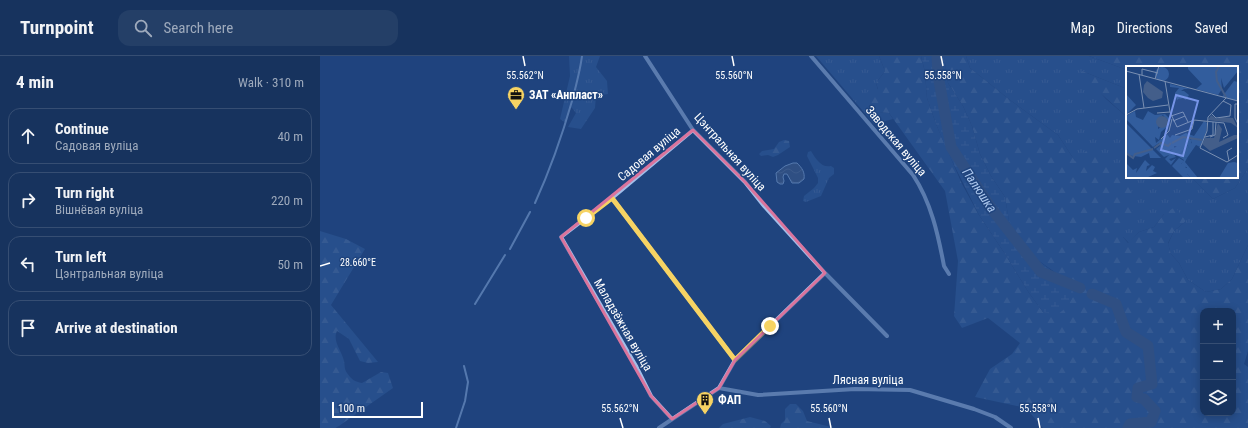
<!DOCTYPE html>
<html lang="en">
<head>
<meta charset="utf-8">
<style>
	:root { --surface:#17335e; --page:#243f67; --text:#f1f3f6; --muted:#9eaabc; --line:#364e73 }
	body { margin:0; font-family:"Roboto Condensed",sans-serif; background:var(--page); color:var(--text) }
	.controls { position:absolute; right:12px; bottom:12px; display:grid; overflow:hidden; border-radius:8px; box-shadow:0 2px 10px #0003 }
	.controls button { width:36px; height:36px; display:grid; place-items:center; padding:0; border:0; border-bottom:1px solid var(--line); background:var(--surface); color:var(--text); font:20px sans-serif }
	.scale { position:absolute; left:12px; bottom:10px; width:91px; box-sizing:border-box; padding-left:4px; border:2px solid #fff; border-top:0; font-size:11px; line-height:14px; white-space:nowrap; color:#fff; -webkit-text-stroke:3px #1f447e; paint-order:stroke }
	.stop { position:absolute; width:12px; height:12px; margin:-9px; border:3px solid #f6d363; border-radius:50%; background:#fff }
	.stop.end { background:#f6d363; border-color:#fff; box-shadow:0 1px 4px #0008 }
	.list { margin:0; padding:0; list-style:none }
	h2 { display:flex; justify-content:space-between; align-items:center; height:52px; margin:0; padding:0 16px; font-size:17px }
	h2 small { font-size:13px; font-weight:400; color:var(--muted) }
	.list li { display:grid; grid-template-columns:26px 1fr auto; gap:12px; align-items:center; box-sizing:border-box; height:56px; margin:0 8px 8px; padding:0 8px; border:1px solid var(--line); border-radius:12px }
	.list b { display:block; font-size:15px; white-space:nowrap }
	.list p { margin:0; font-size:13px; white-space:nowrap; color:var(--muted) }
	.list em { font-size:13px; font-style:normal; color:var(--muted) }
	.icon { flex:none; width:22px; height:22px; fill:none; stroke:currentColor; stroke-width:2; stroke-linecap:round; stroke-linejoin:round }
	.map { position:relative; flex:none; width:928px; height:372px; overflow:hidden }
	header { display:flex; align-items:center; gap:24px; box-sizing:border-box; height:56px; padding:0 20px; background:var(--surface); border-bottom:1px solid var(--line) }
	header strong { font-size:19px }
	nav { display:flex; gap:22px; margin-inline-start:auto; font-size:14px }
	.search { width:280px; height:36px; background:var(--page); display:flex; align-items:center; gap:10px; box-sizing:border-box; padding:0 14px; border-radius:12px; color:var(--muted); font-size:15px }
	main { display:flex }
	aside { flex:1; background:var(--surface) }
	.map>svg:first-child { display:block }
	.grass { fill:url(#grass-tufts) }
	.forest { fill:url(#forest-firs); fill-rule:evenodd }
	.wetland { fill:url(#wetland-marsh) }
	.water { fill:url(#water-waves); stroke:#96b9e9 }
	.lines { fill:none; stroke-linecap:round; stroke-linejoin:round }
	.stream { stroke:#96b9e9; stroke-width:2 }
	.river { stroke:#435e8a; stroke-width:11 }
	.street { stroke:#a3bee8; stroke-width:4 }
	.route { stroke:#f6d363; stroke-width:5 }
	.marked { fill:none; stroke:#da749d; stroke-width:3; stroke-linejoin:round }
	.ticks { fill:none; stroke:#fff; stroke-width:1.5 }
	.labels { text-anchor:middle; stroke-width:3; stroke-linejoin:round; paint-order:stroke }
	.poi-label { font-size:12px; font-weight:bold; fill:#fff; stroke:#1f447e; text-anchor:start }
	.street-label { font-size:12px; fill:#fff; stroke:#1f447e }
	.water-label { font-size:13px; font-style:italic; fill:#aec9ef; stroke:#1f447e }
	.inset-river { fill:none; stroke:#435e8a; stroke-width:2 }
	.inset-road { fill:none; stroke:#798fb2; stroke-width:1 }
	.view { fill:#7795e8; fill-opacity:0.15; stroke:#7795e8; stroke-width:2 }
	.inset-edge { fill:none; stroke:#fff; stroke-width:2 }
	.ticks-label { font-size:10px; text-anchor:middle; fill:#fff; stroke:#1f447e; stroke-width:3; stroke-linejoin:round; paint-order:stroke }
</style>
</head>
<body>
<header>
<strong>Turnpoint</strong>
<div class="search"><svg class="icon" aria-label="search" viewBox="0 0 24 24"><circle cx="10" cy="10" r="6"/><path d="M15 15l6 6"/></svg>Search here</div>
<nav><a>Map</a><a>Directions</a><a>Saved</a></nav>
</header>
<main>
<aside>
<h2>4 min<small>Walk · 310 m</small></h2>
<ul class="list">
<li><svg class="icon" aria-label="ahead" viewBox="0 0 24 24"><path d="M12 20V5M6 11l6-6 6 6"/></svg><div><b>Continue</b><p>Садовая вуліца</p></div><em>40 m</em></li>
<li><svg class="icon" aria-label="right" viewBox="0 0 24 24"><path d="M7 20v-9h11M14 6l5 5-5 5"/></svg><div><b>Turn right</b><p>Вішнёвая вуліца</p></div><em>220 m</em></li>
<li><svg class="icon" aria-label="left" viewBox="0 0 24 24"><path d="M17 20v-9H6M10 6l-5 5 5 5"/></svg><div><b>Turn left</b><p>Цэнтральная вуліца</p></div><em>50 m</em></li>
<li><svg class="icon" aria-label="arrive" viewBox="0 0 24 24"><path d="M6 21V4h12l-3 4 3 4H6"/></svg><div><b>Arrive at destination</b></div></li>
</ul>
</aside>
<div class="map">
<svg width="928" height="372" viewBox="0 0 928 372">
	<defs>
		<pattern id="grass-tufts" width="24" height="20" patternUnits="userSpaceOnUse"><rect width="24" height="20" fill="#325d9d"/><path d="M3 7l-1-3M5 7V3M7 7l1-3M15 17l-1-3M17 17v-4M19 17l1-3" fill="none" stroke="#5175ac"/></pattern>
		<pattern id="forest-firs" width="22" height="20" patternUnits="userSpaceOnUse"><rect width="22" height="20" fill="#325d9d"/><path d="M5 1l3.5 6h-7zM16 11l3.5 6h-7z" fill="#5175ac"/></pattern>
		<pattern id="wetland-marsh" width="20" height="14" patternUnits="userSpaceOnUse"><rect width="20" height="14" fill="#325d9d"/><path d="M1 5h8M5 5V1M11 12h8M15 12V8" fill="none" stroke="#5175ac"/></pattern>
		<pattern id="water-waves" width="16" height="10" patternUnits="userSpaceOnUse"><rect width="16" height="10" fill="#435e8a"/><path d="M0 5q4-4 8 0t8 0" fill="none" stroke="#5f769c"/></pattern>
	</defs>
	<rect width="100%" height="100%" fill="#1f447e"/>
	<!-- grass -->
	<path class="grass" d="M249 0H280L276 11 287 25 288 38 276 40 275 52 261 73 248 71 256 57 252 52 249 51 246 67 240 63 250 20Z
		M496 0H559L565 15 556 27 558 34 559 56 569 57 573 63 554 68Z
		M646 0H769L807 14V33L762 15 786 43 807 61V121H871L893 143 915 132 928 112V189L912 223 901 233 886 236 868 224 859 207 851 198 848 188 854 175 866 165 844 158 834 171 819 176 809 187 803 181V167H809L755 105 738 79 690 44 650 12Z
		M491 95C496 103 501 112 511 110L514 112V118L509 122 501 140 486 146 483 145 484 140 494 132 498 127V122L487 100 488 96Z"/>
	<!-- forest -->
	<path class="forest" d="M559 0H601L605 16 607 42 616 68 642 128 659 159 685 198 709 237 723 256 736 217 712 200 696 185 689 165 685 141 671 120 660 98 652 70 643 50 628 27 624 0H646L650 12 690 44 738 79 755 105 774 88 796 111 811 130 813 152 809 167H803V181L808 187 819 176 834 171 844 158 855 151 866 165 854 175 848 187 851 198 859 207 868 224 886 236 901 233 912 223 928 189V295L924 308 928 311V372H723L706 352 655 341 670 313 692 298 700 287 668 262 642 272 634 260 638 205 625 135 569 57 559 56 547 47V36L558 33 556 27 565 15ZM883 255H913V357H883Z
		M769 0H928V112L915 132 893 143 871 121H917V11H807V14Z
		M762 15 807 33V61L759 18Z
		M464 84 469 85 470 91 458 99 453 101 448 99 441 100 439 98 442 95 454 93 459 86Z
		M0 175 26 183 45 193 11 249 58 306 48 307 40 305 29 283 17 275C12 285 22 295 24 305 25 309 24 313 27 317 31 323 35 326 42 327L61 316 68 317 73 332 19 370 15 372H0Z
		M470 348H476L483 355 487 365 515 372H460L461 368 465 364V353Z
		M430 361 445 365 451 370 450 372H399L403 368Z"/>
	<!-- wetland -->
	<path class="wetland" d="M601 0H624L628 27 643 50 652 70 660 98 671 120 685 141 689 165 696 185 712 200 751 229 754 239 747 251 737 259 723 256 709 237 685 198 659 159 628 97 616 68 607 42 605 16Z"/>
	<!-- water -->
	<path class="water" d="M473 107H477C482 112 485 116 484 123L479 127H472L467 118H464L463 121 464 125 463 128H460L457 126 456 117 465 110Z"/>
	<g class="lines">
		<!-- stream -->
		<path class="stream" d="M215 147C230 114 242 80 252 45 256 30 260 15 262 0
			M190 193 210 156
			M155 248 185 199
			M136 372 145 345 148 326 144 310"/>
		<!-- river -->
		<path class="river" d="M617 0 618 19 631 91 671 152 721 216 760 232
			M772 238 796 248 806 276 828 290 832 328 818 332 817 341 824 343 835 355 831 366 810 368 808 372"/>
		<!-- street -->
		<path class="street" d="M325 0 373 74 425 126 444 150 505 217 415 304 399 332 339 372
			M491 0 593 119C611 146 618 178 624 210L629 218
			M292 142 415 304
			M505 217 567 280
			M399 332 438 339 535 333 590 334 654 353 675 361 691 372
			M352 363 331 340 316 310 241 181 292 142 373 74"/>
	</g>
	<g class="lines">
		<!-- route -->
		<path class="route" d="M266 162 292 142 415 304 450 270"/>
	</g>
	<!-- marked area -->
	<path d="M0 0H928V372H0ZM373 74 425 126 505 217 415 304 399 332 352 363 331 340 241 181Z" fill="#1f447e" fill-opacity=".55" fill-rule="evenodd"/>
	<path class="marked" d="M373 74 425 126 505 217 415 304 399 332 352 363 331 340 241 181Z"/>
	<!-- ticks -->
	<path class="ticks" d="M203 0 205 10M412 0 414 10M621 0 623 10M0 210 10 207M300 362 303 372M509 362 511 372M718 362 720 372"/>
	<!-- icons -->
	<defs>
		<symbol id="office-pin" viewBox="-11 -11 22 30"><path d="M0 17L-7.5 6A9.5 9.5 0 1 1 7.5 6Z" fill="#f6d363" stroke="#1f447e"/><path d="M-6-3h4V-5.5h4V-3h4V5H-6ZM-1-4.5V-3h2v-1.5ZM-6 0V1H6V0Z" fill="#111"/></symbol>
		<symbol id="building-pin" viewBox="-11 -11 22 30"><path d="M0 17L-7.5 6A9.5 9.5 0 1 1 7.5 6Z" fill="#f6d363" stroke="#1f447e"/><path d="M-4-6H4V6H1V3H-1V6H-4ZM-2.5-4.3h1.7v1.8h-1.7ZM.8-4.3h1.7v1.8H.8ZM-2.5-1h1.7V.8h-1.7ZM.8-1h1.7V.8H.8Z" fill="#111"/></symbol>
	</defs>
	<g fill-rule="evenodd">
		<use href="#office-pin" x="186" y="29" width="20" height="27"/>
		<use href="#building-pin" x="375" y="334" width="20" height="27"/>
	</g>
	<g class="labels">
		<!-- poi labels -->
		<g class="poi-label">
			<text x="209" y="43">ЗАТ «Анпласт»</text>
			<text x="398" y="348">ФАП</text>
		</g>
		<!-- street labels -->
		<g class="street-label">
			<text transform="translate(576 85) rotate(50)" y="4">Заводская вуліца</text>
			<text transform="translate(410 96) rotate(48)" y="4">Цэнтральная вуліца</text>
			<text transform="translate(329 98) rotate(-40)" y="4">Садовая вуліца</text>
			<text transform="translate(303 269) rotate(60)" y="4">Маладзёжная вуліца</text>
			<text x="548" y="328">Лясная вуліца</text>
		</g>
		<!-- water labels -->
		<g class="water-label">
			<text transform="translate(660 134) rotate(56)" y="5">Палюшка</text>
		</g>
	</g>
	<!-- overview -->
	<g transform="translate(806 10)">
		<rect width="112" height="112" fill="#1f447e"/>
		<path d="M61 73 66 74 64 84 61 79 54 89 58 81 50 87 61 92 59 96 72 112H65L61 108V101L59 102 60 99 55 98 58 94 44 85Z" fill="#325d9d"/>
		<path d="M62 0H112V5L98 22 95 12 96 23 92 29 70 23 76 18 62 3ZM29 8a7 7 0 1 1 14 0a7 7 0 1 1-14 0ZM108 15 112 16V35L96 31ZM44 18 64 23H58L55 25H58L63 29 60 34 57 32 53 33 55 31 51 34 49 27 53 22 44 21ZM0 28 10 39 0 49ZM9 45 10 51 17 54 22 45 29 49 39 48 43 52V56L37 49 33 52 32 63 42 56 44 58 35 66 33 74 29 71 30 77 41 68 44 72 46 69 54 70 60 67 68 70 78 55 81 57 80 66 74 81 70 79 61 92 53 90 49 86 59 80 54 89 61 79 64 83 62 78 66 77 65 73 53 81 48 80 49 83 44 84 50 91 43 93 45 95 50 92 45 99 39 93 43 89 38 91 30 83 34 80 33 77 27 81 0 53V50ZM0 57 35 92H24L23 87 15 91 0 89ZM53 92 58 95 55 98H61L59 102H64L61 108 65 112H58L46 100ZM19 94 24 99 21 100 20 105 26 99 29 101 27 105 31 107 20 112H0V97L7 104 11 102 10 107ZM108 96 112 97V112H93L102 97Z" fill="#325d9d"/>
		<path d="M21 15 37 26 36 32 27 35 22 32 17 26 18 19ZM85 49 91 53 95 51 107 52 112 62 105 57 82 54ZM30 56a6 6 0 1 1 12 0a6 6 0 1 1-12 0ZM92 57 96 63 93 76 108 69H112V72L84 85 76 78 79 72H88Z" fill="#435e8a"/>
		<path class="inset-river" d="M93 0 90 6 91 15 100 31M46 77 57 71 76 74M28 82 35 77 42 80 45 77M0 87 7 92 9 88 27 83"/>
		<path class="inset-road" d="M0 5 112 35M13 8 18 42M16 9V3L32 7M29 13 33 0M39 15 44 46 51 61 68 54 98 57 102 69 97 72M100 32 82 51 81 65 74 82 101 96 112 89M112 38H109V52L112 58M31 47 44 46M86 48 90 52 104 50 105 39 97 35M0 49 11 43 42 39M45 50 57 46 62 56M47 55 59 50M49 69 66 63 68 54M79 71 87 69V56M84 71 89 69 90 56M35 73 43 65 46 53M103 95 101 85 106 82"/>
		<path class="view" d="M50 29 72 35 57 90 35 84Z"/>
		<rect width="112" height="112" class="inset-edge"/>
	</g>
	<g class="ticks-label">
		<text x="414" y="23">55.560°N</text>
		<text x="205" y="23">55.562°N</text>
		<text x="623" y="23">55.558°N</text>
		<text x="38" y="210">28.660°E</text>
		<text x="300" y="356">55.562°N</text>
		<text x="509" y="356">55.560°N</text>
		<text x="718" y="356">55.558°N</text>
	</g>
</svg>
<div class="controls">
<button>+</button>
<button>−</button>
<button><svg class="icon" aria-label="layers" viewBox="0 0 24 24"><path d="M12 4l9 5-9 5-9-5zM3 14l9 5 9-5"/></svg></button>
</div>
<div class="scale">100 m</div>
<div class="stop" style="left:266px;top:162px"></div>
<div class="stop end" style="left:450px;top:270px"></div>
</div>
</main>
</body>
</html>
